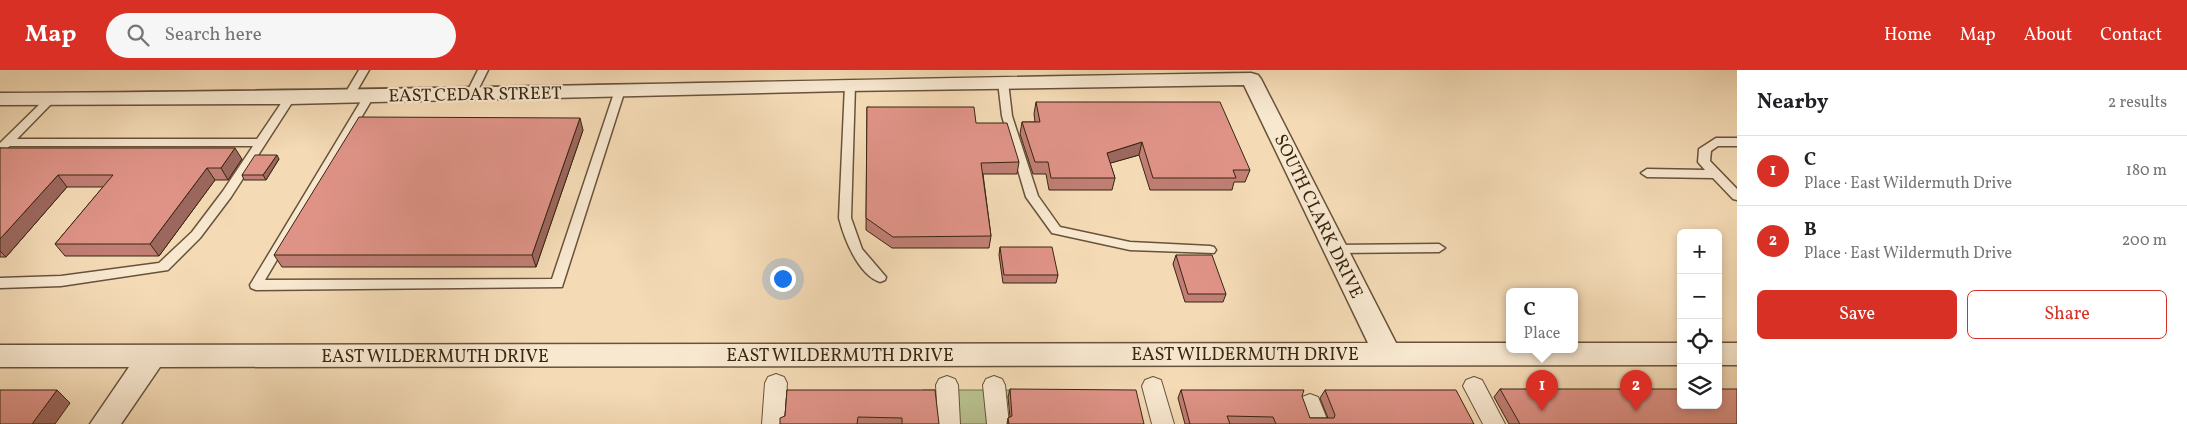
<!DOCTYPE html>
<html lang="en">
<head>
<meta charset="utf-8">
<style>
	:root { --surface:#fff; --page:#f6f6f6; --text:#202124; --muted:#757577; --line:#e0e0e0; --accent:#d93025 }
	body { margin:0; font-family:Vollkorn,serif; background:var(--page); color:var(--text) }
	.controls { position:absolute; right:15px; bottom:15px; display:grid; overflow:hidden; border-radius:8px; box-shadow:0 2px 8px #0003 }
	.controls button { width:45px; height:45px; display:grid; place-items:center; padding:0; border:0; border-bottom:1px solid var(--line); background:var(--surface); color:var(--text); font:25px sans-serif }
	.you { position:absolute; left:782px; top:208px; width:18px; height:18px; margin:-12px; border:4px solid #fff; border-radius:50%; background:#1a73e8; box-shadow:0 0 0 8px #1a73e833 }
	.badge { display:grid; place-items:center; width:32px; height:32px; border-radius:50%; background:var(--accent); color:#fff; font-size:16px; font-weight:700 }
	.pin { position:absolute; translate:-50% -41px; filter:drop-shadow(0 1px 2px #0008) }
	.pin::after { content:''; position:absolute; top:26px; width:18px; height:15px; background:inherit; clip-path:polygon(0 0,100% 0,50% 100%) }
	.popup { position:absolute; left:1506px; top:218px; width:72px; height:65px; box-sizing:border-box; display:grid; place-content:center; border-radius:8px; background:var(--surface); filter:drop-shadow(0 1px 4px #0005); font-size:16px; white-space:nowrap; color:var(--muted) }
	.popup b { font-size:19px; color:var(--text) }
	.popup::after { content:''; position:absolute; left:50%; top:100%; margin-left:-10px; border:10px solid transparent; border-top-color:var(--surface) }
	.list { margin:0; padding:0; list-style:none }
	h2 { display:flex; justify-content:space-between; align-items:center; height:65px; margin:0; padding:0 20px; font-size:21px }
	h2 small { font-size:16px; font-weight:400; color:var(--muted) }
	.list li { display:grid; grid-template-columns:32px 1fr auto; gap:15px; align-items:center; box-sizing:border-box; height:70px; padding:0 20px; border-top:1px solid var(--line) }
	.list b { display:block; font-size:19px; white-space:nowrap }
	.list p { margin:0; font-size:16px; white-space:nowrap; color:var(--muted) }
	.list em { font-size:16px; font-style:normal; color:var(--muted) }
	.actions { display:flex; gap:10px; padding:15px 20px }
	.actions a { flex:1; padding:11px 0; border:1px solid var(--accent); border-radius:8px; text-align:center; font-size:18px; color:var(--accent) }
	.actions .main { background:var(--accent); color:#fff }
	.icon { flex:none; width:28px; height:28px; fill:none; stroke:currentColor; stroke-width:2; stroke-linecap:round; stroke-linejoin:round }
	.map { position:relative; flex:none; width:1737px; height:354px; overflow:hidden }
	header { display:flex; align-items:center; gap:30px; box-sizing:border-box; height:70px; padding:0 25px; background:var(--accent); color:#fff }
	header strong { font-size:24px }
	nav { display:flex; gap:28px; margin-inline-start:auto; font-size:18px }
	.search { width:350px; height:45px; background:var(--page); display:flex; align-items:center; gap:12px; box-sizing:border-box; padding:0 18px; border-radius:28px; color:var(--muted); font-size:19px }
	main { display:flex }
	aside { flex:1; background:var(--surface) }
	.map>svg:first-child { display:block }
	.green { fill:#b9c190; stroke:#797450 }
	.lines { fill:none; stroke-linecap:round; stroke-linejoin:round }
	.service-casing { stroke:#68533a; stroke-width:3 }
	.pedestrian-casing { stroke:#68533a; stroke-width:2 }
	.minor-casing { stroke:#68533a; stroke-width:3 }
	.service { fill:#f8e8d0; fill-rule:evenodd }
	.pedestrian { fill:#f8e8d0; fill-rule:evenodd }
	.minor { fill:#f8e8d0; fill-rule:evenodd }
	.wall { fill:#c07e74; stroke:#392611 }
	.shaded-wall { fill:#9c675e; stroke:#392611 }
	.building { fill:#df9387; stroke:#392611 }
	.labels { text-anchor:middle; stroke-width:4.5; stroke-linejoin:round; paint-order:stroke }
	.street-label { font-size:18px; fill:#392611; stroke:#f8e8d0 }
</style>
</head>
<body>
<header>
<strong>Map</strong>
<div class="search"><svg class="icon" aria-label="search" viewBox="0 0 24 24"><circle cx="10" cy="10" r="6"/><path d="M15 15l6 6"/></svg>Search here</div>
<nav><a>Home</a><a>Map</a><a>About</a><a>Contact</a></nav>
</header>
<main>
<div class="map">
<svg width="1737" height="354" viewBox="0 0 1737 354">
	<rect width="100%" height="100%" fill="#f4dbb6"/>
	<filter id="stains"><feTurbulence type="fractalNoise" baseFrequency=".004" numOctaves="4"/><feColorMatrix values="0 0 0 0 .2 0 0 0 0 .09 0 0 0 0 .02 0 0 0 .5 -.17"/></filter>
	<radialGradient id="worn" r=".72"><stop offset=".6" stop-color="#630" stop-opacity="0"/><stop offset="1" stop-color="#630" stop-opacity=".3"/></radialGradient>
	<!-- green -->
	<path class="green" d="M923 320H1009L1010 327H1003L1006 354H939L937 328H923Z"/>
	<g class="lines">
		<defs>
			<path id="service" d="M359 0H369L352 29H344L343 27Z
				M478 0H488L475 26H467L466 24Z
				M1003 9 1008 12 1012 46 1038 126 1060 157 1130 172 1210 176 1214 177 1216 180 1214 183 1130 180 1052 163 1026 127 1002 46 998 12Z
				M850 12 855 15 851 148 862 179 886 207 885 210 880 212C858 205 844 168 839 148L845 15Z
				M620 17 625 20 562 217 256 220 251 218 250 215 364 26 369 23 374 26 265 210 552 209 615 20Z
				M290 25 295 28 231 127 200 168 168 200 61 216 0 218V208L61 206 159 193 192 162 223 121 253 76H10L0 83V73L47 27H55L56 29 17 69H257L286 26Z
				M1716 68H1737V76H1718L1711 81 1710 91 1737 119V130L1733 129 1713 108 1647 107 1641 103 1647 99 1705 100 1698 92 1699 79Z
				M1439 174 1445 178 1439 182 1335 183 1329 179 1335 175Z"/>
			<path id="pedestrian" d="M776 304 784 307 787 313 784 354H762L765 313 768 307Z
				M947 306 955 309 958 315 960 354H938L936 315 939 309Z
				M994 306 1002 309 1005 315 1009 354H987L983 315 986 309Z
				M1153 307 1161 310 1174 354H1152L1142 316 1145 310Z
				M1474 307 1482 310 1505 354H1483L1463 316 1466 310Z
				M1310 324 1318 327 1329 354H1307L1299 333 1302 327Z"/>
			<path id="minor" d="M1251 3 1258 5 1261 9 1396 273H1510V280H1574V273H1681V295L160 297 121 354H90L129 297H0V275L1368 273 1244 15 846 21 290 34 0 35V23C417 21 834 9 1251 3Z
				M1718 273H1737V295H1718Z"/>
		</defs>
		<!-- service casing -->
		<use href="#service" class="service-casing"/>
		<!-- pedestrian casing -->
		<use href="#pedestrian" class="pedestrian-casing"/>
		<!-- minor casing -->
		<use href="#minor" class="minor-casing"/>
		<!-- service -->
		<use href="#service" class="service"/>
		<!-- pedestrian -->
		<use href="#pedestrian" class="pedestrian"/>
		<!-- minor -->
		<use href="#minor" class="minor"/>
	</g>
	<!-- wall -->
	<path class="wall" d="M1036 32 1250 100 1245 112H1234L1232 120H1150L1139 85 1110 93 1115 108 1112 120H1049L1046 104H1033L1020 64 1022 52H1035L1034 44Z
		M867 37 976 53 1019 92 1017 104H983L991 166 989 178H892L866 160Z
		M583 60 536 197H282L274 185Z
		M0 78 242 89 228 110H215L159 186H65L55 174 103 117H67L6 187H0Z
		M279 89 266 110H244L242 105Z
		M1000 177 1058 205 1056 213H1003L999 185Z
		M1176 185 1226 224 1223 232H1185L1173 194Z
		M1010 319 1144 354H1007L1008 348 1010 347 1008 327Z
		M1500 319 1737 354H1509L1494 327Z
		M787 320 939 354H780L785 346Z
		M1181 320 1310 348H1328L1320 328 1325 320 1474 354H1185L1178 328Z"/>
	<!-- shaded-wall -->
	<path class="shaded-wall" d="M580 48 583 60 536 197 532 185Z
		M1142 72 1139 85 1104 95 1107 83Z
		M235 78 242 89 228 110 221 98Z
		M277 85 279 89 266 110 263 105Z
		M207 98 215 110 159 186 150 174Z
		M58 105 67 117 6 187 0 181V169Z
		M57 320 70 333 55 354H32Z"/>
	<!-- building -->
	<path class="building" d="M1036 32H1220L1250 100H1233L1236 108H1153L1142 72 1107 83 1115 108H1051L1048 92H1035L1022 52H1040Z
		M867 37H974L976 53H1007L1019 92 981 93 991 166 893 167 866 148Z
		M359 47 580 48 532 185H274Z
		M0 78H235L221 98H207L150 174H55L113 105H58L0 169Z
		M255 85H277L263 105H242Z
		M1000 177H1052L1058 205H1004Z
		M1176 185H1212L1226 224H1188Z
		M1010 319 1136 320 1144 354H1009L1008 348 1012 346Z
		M1500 319H1681V335H1718V319H1737V354H1520Z
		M0 320H57L32 354H0Z
		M787 320H935L939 354H902V348L858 347 857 354H780V348L785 346Z
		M1181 320H1304L1302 326 1310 348H1334L1335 345 1325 320H1456L1474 354H1276L1273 347 1227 346 1230 354H1190Z"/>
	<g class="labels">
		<!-- street labels -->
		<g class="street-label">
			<text transform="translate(475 24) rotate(-1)" y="6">EAST CEDAR STREET</text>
			<text transform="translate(1319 146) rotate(64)" y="6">SOUTH CLARK DRIVE</text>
			<text x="1245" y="290">EAST WILDERMUTH DRIVE</text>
			<text x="840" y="291">EAST WILDERMUTH DRIVE</text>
			<text x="435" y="292">EAST WILDERMUTH DRIVE</text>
		</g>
	</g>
	<rect width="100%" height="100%" filter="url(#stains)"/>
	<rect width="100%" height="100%" fill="url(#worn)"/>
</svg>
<div class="controls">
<button>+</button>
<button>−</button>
<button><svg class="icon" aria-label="locate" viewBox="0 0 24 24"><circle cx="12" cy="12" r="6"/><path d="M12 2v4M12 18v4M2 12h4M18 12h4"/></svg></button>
<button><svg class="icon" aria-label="layers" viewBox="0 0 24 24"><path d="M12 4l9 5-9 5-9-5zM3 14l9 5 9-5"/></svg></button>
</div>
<div class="you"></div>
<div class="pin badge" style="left:1542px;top:341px">1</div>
<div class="popup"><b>C</b>Place</div>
<div class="pin badge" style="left:1636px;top:341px">2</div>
</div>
<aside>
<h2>Nearby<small>2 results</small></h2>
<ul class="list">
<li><span class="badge">1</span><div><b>C</b><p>Place · East Wildermuth Drive</p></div><em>180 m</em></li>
<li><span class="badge">2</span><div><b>B</b><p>Place · East Wildermuth Drive</p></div><em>200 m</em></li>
</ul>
<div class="actions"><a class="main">Save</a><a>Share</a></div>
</aside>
</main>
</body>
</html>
